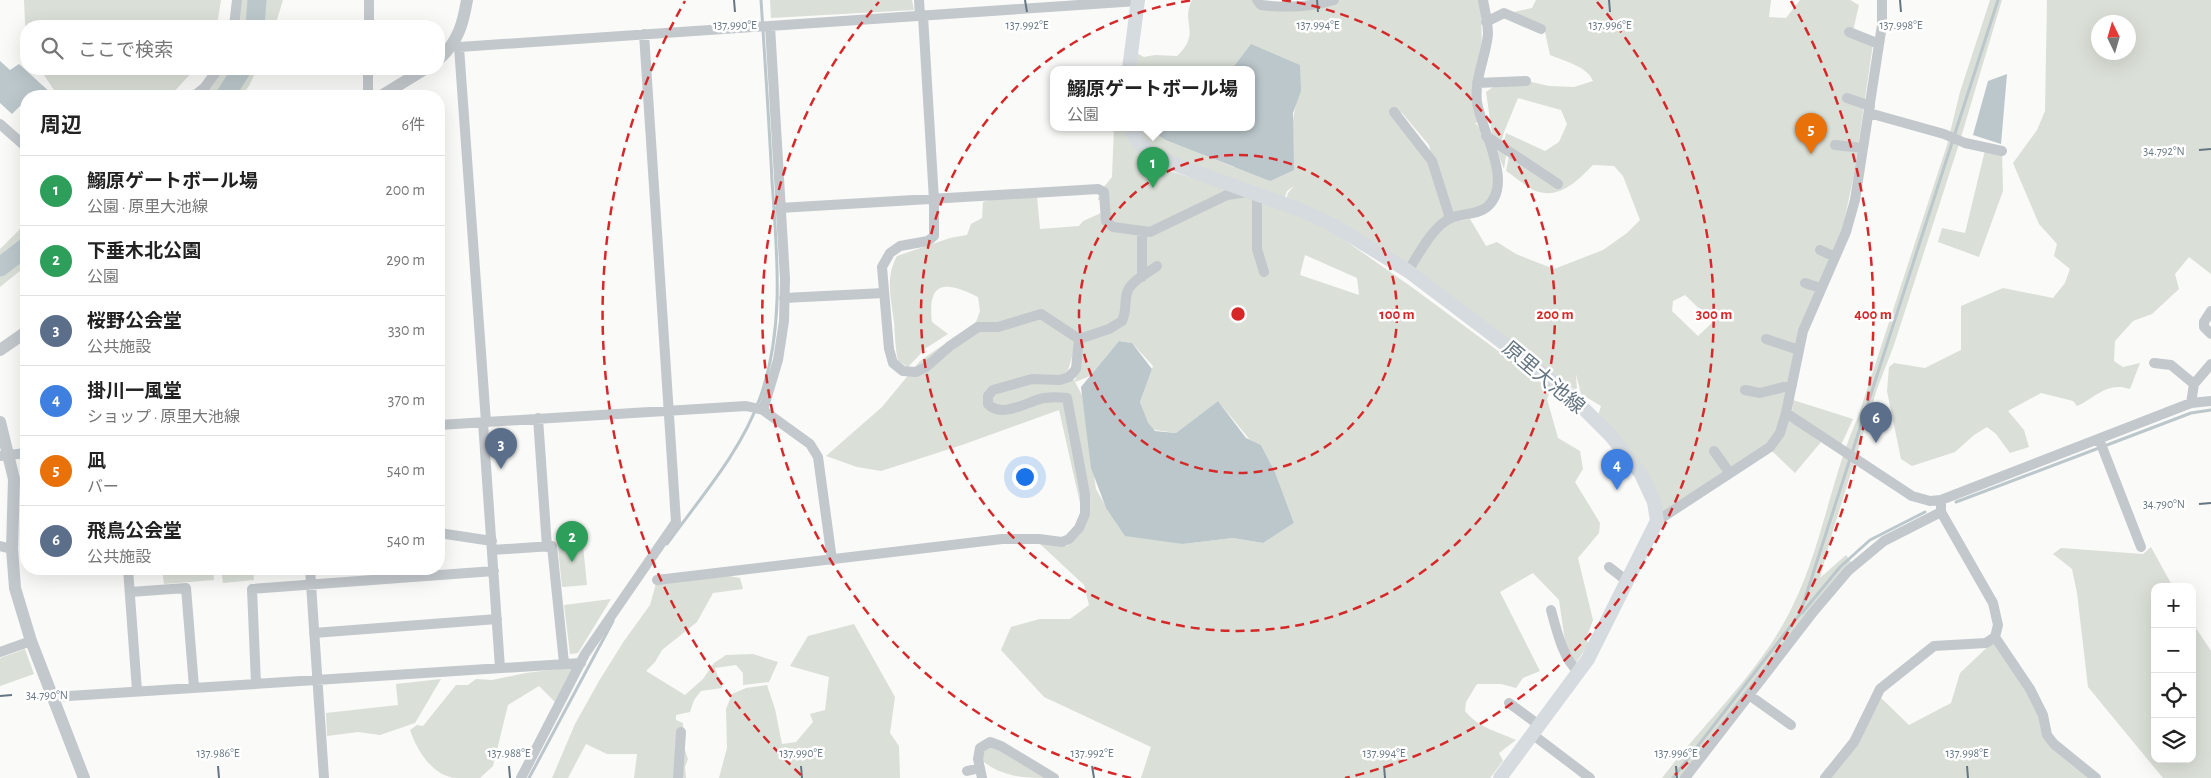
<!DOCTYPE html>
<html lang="ja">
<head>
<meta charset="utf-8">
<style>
	:root { --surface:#fff; --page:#f2f2f2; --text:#222; --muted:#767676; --line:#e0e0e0; --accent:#ea580c }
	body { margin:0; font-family:"Alegreya Sans","Noto Sans JP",sans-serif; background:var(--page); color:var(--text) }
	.controls { position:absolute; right:15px; bottom:15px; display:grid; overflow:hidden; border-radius:10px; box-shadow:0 5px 20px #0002 }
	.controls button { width:45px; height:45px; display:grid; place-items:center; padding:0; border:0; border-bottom:1px solid var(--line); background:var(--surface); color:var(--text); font:25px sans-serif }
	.compass { position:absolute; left:2091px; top:15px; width:45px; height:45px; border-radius:50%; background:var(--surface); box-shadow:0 5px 20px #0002; rotate:355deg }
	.you { position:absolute; left:1024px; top:476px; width:18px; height:18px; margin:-12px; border:4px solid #fff; border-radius:50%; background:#1a73e8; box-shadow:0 0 0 8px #1a73e833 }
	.badge { display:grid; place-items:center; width:32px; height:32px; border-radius:50%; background:var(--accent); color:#fff; font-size:16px; font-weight:700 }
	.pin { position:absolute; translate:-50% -41px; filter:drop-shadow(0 1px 2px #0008) }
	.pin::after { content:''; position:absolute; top:26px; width:18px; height:15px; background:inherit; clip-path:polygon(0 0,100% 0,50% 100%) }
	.popup { position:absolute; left:1050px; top:66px; width:205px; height:65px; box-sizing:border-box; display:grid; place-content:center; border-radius:10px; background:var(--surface); filter:drop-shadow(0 1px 4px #0005); font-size:16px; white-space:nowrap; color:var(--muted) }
	.popup b { font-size:19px; color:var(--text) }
	.popup::after { content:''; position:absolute; left:50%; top:100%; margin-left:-10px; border:10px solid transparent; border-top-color:var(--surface) }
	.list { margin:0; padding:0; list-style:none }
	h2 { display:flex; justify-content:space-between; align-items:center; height:65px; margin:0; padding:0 20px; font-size:21px }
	h2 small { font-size:16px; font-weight:400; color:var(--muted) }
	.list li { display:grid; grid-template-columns:32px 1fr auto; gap:15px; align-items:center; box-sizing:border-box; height:70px; padding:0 20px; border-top:1px solid var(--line) }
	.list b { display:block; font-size:19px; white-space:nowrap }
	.list p { margin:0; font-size:16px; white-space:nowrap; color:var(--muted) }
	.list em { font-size:16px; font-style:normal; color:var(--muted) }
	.icon { flex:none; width:28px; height:28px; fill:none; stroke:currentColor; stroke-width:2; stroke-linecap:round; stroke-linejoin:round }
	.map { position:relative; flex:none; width:2211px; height:778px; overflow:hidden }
	.search { position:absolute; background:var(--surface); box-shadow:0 5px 20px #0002; left:20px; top:20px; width:425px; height:55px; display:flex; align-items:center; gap:12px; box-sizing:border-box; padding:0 18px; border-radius:20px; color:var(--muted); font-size:19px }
	.panel { position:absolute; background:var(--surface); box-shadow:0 5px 20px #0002; left:20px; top:90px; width:425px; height:485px; border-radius:20px }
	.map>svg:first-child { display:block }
	.green { fill:#dadfd7; fill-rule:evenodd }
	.water { fill:#bbc7cb }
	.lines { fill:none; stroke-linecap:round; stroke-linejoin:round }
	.stream { stroke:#bbc7cb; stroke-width:3 }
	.river { stroke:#bbc7cb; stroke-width:19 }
	.minor { stroke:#c3c8cc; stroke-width:10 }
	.tertiary { stroke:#c3c8cc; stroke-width:12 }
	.secondary { stroke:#d6dbdf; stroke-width:14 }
	.ticks { fill:none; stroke:#657683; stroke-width:2 }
	.ring { fill:none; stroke:#d62828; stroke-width:2.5; stroke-dasharray:9 6 }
	.labels { text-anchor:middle; stroke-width:5; stroke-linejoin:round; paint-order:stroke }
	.street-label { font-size:20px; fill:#657683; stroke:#fff }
	.ticks-label { font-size:12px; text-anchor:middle; fill:#657683; stroke:#fff; stroke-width:5; stroke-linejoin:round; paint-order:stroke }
	.centre { fill:#d62828; stroke:#fff; stroke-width:2.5 }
	.ring-label { font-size:15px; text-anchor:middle; font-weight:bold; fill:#d62828; stroke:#fff; stroke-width:5; stroke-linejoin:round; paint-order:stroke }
</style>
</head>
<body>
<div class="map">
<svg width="2211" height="778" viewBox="0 0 2211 778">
	<rect width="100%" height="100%" fill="#fafaf8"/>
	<!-- green -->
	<path class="green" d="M24 0H221L217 26H26V45Z
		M237 0H283L275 26H233Z
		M770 0H912L914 10 771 18Z
		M1192 0H1255L1260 7 1312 0H1481L1482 61H1479L1481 121 1475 123C1482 128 1484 142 1487 151 1490 159 1496 172 1495 181 1493 210 1468 213 1446 214L1439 233 1452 222 1470 219 1486 246 1497 242 1516 254 1554 269 1603 250 1627 233 1640 220 1623 176 1614 166 1593 165C1579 179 1562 198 1539 192 1530 190 1514 176 1506 171L1509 156 1503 146 1506 133 1545 151 1559 142 1567 124 1561 110 1518 98 1504 132 1501 144 1506 156 1504 169 1493 140 1486 92 1505 79H1519L1549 86 1574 87 1593 81C1587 66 1564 61 1550 55L1545 32 1514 12 1532 8 1536 0H1771L1769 17 1786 18 1800 0H1850L1859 5 1853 31 1874 37 1854 174 1842 232 1797 361 1786 413 1771 446 1657 519 1626 448 1596 422 1601 406 1581 394 1576 374 1577 391 1409 269C1374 236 1329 220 1286 199L1288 193 1294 186 1287 191 1284 200 1152 154 1130 127H1150L1155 134 1233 167 1293 170V120L1296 103 1253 56 1230 69H1154L1140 66V69H1129L1131 50 1144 57 1155 55 1177 56C1202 33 1180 23 1192 0ZM1392 110 1402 113 1429 145 1433 161ZM1685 295 1713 322 1733 303 1698 336 1672 311 1673 301Z
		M1990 0H2002L1959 144 1894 345 1877 389 1831 537 1820 578 1846 555 1854 566 1681 778H1662C1706 720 1763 670 1794 603 1823 543 1831 477 1858 417L1947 145 1960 92Z
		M2047 0H2211V274L2189 257 2175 274 2179 289 2152 314 2133 321 2115 341 2114 361 2123 367 2140 363 2130 389C2107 381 2095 398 2077 406L2073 401 2041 393 2008 411 2024 430 2029 447 2010 453 1996 434 1987 427 1974 435 1955 452 1912 466 1901 459 1887 391 1889 367 1894 363 1925 368 1961 350V306L2003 288 2053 298 2065 283 2070 269 2054 256 2057 244 2039 224 2013 163 2037 130 2045 111ZM2098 22H2128V52H2098Z
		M40 69H195L170 96H58Z
		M217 69H257L249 86 241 96H205Z
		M1114 127H1125L1159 168 1303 211 1413 288 1551 390 1547 399 1558 438 1580 451 1583 469 1575 482 1600 523 1599 533 1578 558 1593 620 1586 639 1589 644 1575 664 1566 648 1559 600 1533 573 1500 592 1540 671 1523 678 1516 688 1501 684H1477L1466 702 1465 711C1479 728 1496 731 1516 740L1499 753 1503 761 1490 778H1141L1151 747 1044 697 1001 650 1011 627 1040 619H1070L1089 605 1084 585 1039 543 1067 546 1080 534 1082 512 1059 410 962 445 881 471 857 467 826 456 882 407 920 361 976 322 980 311 978 297C946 281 927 280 932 322L948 334 926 348 908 367 898 361C895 348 895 335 894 322 891 298 885 277 897 256L950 238 967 235 971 224 982 218 983 202 1007 195 1037 196 1040 229 1079 226 1083 221 1101 213 1110 203 1098 200 1099 193 1112 177ZM1305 255 1357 278 1359 295 1300 275ZM1084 340 1075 381 1067 373 1077 341ZM1119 341 1132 343 1153 366 1140 402 1149 429 1176 433 1218 401 1250 440 1261 445 1275 472 1294 523 1263 543 1233 538 1183 544 1110 514 1096 489 1082 395 1075 382 1090 376Z
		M1986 146 2002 151 2003 191 1979 257 1938 242 1942 228 1965 233Z
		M26 223V266L0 287V249Z
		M1793 400 1853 419 1841 445 1792 412Z
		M1786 416 1821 442 1795 473 1772 451Z
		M582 536 587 585 562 587 557 538Z
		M2151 547 2173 587H2155V759H2192V622L2211 651V778H2163L2088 687 2077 593 2072 569 2053 554 2061 548 2143 554Z
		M162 569H213L214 580 164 584Z
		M221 569H253L254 580 223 583Z
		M712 573 740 578 743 589 713 593 697 622 662 650 655 662 646 671 685 695 703 679 714 663 726 655 753 654 778 662 769 682 743 685V673L736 665 715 668 722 688 701 691 694 700 690 712 676 715V720L683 723 684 747 688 759 685 767 686 778H634L637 754H607L586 744 568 778H552L575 724 599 681 624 641 650 605 657 580Z
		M611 599 578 653 570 654 564 605Z
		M854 624 895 697 890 733 899 746 900 778H719L727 748 726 709 732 694 746 688 767 685 775 709 782 744 796 742 813 722 810 714 825 710 829 677 790 666 808 636Z
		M1995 640 2023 680 2047 731 2095 778H1826L1855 741 1877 694 1909 725 1951 703 1960 673Z
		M25 649 34 674 0 686V658Z
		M574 667 556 703 539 686 508 705 493 766 480 778C472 778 464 778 456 778 432 776 417 750 410 730L417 725 423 726 456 685H468L476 679 492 680 526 673Z
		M441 679 415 723 380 735 358 732 327 736 326 713 398 705 396 684Z
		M1001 746 1054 778C1024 778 1001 778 978 757L980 748Z"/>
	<!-- water -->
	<path class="water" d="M1251 44 1300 65 1301 91 1293 113 1294 170 1270 181 1166 140 1153 132 1150 127H1252V69H1232Z
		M0 61 10 70 19 64 52 94 50 96H26V110L20 106 12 114 0 103Z
		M2007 74 2001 144 1973 135 1988 81Z
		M1119 341 1132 343 1152 369 1140 402 1148 423 1155 431 1176 433 1218 401 1246 438 1261 445 1275 472 1294 523 1263 543 1233 538 1183 544 1125 536 1106 508 1091 468 1081 387Z"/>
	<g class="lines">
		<!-- stream -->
		<path class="stream" d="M2107 445 2191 413 2211 410
			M1956 502 2099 448
			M667 544C700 498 741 452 760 398 785 328 777 254 772 181 769 121 765 60 761 0
			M1802 613 1840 567 1870 540 1925 512
			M529 778 613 621
			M1673 778 1800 614 1998 0"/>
		<!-- river -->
		<path class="river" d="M255 26 257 0
			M225 96 242 69
			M0 267 26 247"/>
		<!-- minor -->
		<path class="minor" d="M919 0 920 16
			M1257 0 1261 5C1286 8 1311 7 1334 0
			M923 16 934 200V236L928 241 900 246 890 253 882 267 889 349 893 363 903 371 916 372 926 367 950 346 978 327H998L1041 314 1079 339 1109 329 1122 321C1127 311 1124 303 1127 293 1130 281 1148 273 1157 266
			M1486 22 1504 13 1541 29
			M234 26 237 0
			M369 26V0
			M1849 32 1879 44
			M1477 83 1526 81
			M194 96 205 87 218 69
			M368 96V69
			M1847 98 1870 106
			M1394 112 1432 161 1450 218
			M1869 113 1944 134 1965 143 2002 151
			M0 124 26 147
			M1486 136 1558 184
			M1835 145 1863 148
			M1257 195V249L1264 272
			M780 208 1098 189 1104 192 1106 221 1113 227 1150 232 1227 195 1248 192
			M1142 231V277
			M1820 250 1835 257
			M1408 271C1419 254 1432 227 1451 218 1462 213 1478 215 1487 207 1515 183 1481 131 1477 102 1474 79 1486 57 1488 34 1488 23 1485 11 1483 0
			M1805 283 1820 288
			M784 298 884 293
			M2211 311 2204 322V327L2211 334
			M1766 339 1799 350
			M2154 363 2171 365 2194 384
			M1745 390 1760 393 1792 385
			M2191 403 2194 384 2211 364
			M763 410 778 360 784 321 785 279 770 26
			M1786 413 1912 496 1930 501 1941 500
			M538 418 547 547
			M483 422 500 668
			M486 422 459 47 1138 1
			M439 425 746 406 763 410 810 444 818 457 832 560
			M2099 439 2141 547
			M1714 451 1729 472
			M0 456 26 453
			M1657 521 1770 447 1780 433 1786 413 1803 331 1846 232 1855 200 1882 25V0
			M439 533 492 541
			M0 546 12 549
			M492 550 552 546 564 663
			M1609 567 1627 581
			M128 569 137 691
			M310 569 324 778
			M657 580 1002 539H1039L1062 542 1069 539 1079 528 1085 514V494L1067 398C1059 397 1052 397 1044 398 1028 401 1002 419 988 404V396L993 390 1032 379 1060 380 1069 377 1076 369 1079 339
			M130 592 186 588 194 687
			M1551 610C1556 628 1563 660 1579 672
			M314 633 497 619
			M1995 637 2030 689 2043 715 2047 735 2054 744 2096 778
			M0 652 31 641
			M256 684 252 589 494 571
			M1749 695 1791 725
			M53 697 581 663
			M1509 703 1539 725
			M1532 734 1590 778
			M967 771 980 768
			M521 778 585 654 676 522 644 34
			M678 778 681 732
			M982 778 978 759 980 748 990 742 1001 746 1054 778
			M1685 778 1814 611 1848 571 1884 541 1941 512V500L2191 403 2211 401
			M1825 778 1854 742 1880 689 1934 646 1986 643 1995 637 1998 625 1993 603 1941 512"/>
		<!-- tertiary -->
		<path class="tertiary" d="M439 59C458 42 463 24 467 0
			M381 96 425 69
			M0 350 26 332
			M0 422 14 479 12 549 15 588 31 641 84 778"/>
		<!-- secondary -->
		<path class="secondary" d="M1129 69 1138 0
			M1130 127 1138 142 1152 154 1179 166 1303 211 1333 225 1408 271 1527 361 1573 398 1610 435 1641 474 1654 502 1657 521 1588 659 1500 778"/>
	</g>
	<!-- ticks -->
	<path class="ticks" d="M734 0 735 12M1025 0 1027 12M1317 0 1318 12M1609 0 1610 12M1900 0 1901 12M2199 150 2211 149M2199 504 2211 503M0 696 12 695M218 766 219 778M509 766 510 778M801 766 802 778M1092 766 1094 778M1384 766 1385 778M1676 766 1677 778M1967 766 1968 778"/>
	<!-- distance rings -->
	<g class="ring">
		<circle cx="1238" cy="314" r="159"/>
		<path d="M1282 0A317 317 0 1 1 1194 0"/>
		<path d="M1131 778A476 476 0 0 1 879 2M1597 2A476 476 0 0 1 1345 778"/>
		<path d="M801 775A635 635 0 0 1 685 1M1791 1A635 635 0 0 1 1675 775"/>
	</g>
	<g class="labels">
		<!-- street labels -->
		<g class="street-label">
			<text transform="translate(1544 377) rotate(40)" y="7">原里大池線</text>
		</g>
	</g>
	<g class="ticks-label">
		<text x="735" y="29">137.990°E</text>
		<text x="1027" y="29">137.992°E</text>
		<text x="1318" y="29">137.994°E</text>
		<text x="1610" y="29">137.996°E</text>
		<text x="1901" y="29">137.998°E</text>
		<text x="2164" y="155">34.792°N</text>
		<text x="2164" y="508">34.790°N</text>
		<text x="47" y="699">34.790°N</text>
		<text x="218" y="757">137.986°E</text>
		<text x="509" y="757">137.988°E</text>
		<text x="801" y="757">137.990°E</text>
		<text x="1092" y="757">137.992°E</text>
		<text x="1384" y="757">137.994°E</text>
		<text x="1676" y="757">137.996°E</text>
		<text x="1967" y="757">137.998°E</text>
	</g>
	<circle cx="1238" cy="314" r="8" class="centre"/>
	<g class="ring-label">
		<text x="1397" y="319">100 m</text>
		<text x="1555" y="319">200 m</text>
		<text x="1714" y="319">300 m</text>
		<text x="1873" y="319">400 m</text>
	</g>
</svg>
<div class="controls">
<button>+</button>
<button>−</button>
<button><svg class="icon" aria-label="locate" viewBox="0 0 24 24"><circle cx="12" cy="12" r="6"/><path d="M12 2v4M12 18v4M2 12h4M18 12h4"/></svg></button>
<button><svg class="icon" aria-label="layers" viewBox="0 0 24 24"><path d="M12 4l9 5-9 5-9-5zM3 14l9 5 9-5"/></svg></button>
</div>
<svg class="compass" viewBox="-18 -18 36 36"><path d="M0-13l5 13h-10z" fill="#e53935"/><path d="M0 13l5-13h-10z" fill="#767676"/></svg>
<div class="you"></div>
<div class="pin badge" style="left:1153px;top:188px;background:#2e9e5b">1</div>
<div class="popup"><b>鰯原ゲートボール場</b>公園</div>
<div class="pin badge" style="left:572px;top:562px;background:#2e9e5b">2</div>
<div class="pin badge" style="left:501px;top:469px;background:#5c6f8a">3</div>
<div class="pin badge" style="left:1617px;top:490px;background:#3f7fe0">4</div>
<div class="pin badge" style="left:1811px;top:154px;background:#e8710a">5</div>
<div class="pin badge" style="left:1876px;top:443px;background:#5c6f8a">6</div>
<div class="search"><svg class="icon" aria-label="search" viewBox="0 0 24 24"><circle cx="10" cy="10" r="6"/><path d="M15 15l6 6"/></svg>ここで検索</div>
<section class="panel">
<h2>周辺<small>6件</small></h2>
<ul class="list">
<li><span class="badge" style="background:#2e9e5b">1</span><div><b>鰯原ゲートボール場</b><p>公園 · 原里大池線</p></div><em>200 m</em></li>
<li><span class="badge" style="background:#2e9e5b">2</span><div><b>下垂木北公園</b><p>公園</p></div><em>290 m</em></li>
<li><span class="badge" style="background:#5c6f8a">3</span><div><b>桜野公会堂</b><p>公共施設</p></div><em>330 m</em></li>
<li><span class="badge" style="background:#3f7fe0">4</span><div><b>掛川一風堂</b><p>ショップ · 原里大池線</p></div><em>370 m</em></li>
<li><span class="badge" style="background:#e8710a">5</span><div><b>凪</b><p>バー</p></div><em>540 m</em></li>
<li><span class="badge" style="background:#5c6f8a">6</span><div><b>飛鳥公会堂</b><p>公共施設</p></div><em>540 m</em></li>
</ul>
</section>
</div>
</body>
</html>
